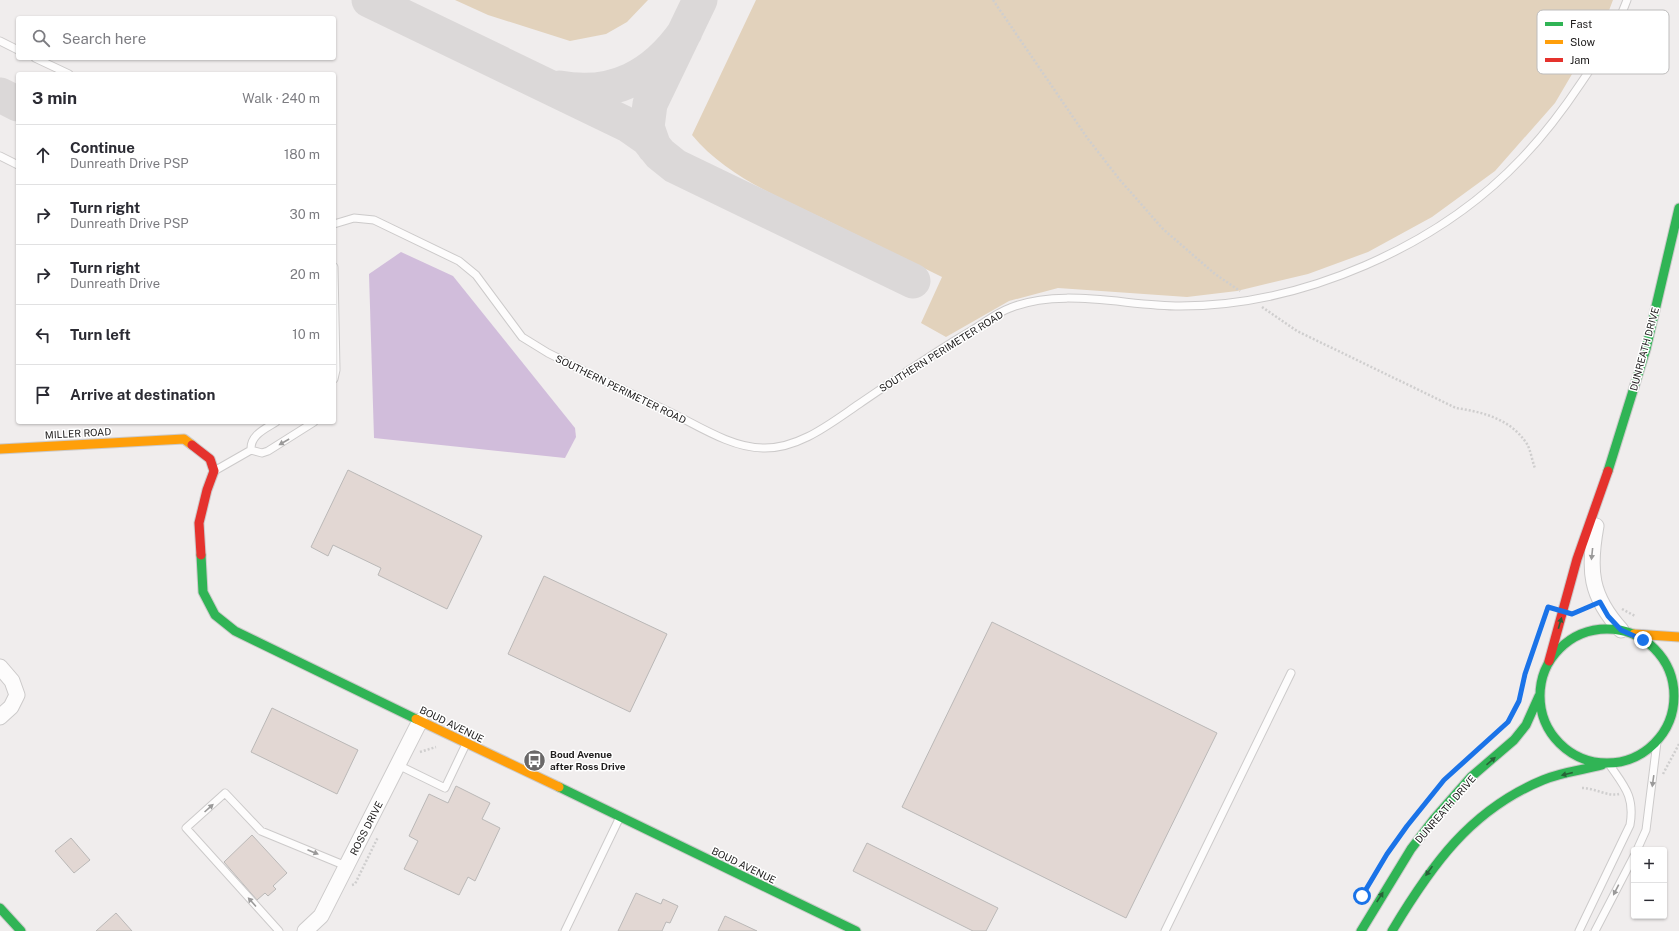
<!DOCTYPE html>
<html lang="en">
<head>
<meta charset="utf-8">
<style>
	:root { --surface:#fff; --page:#f2f2f3; --text:#2b2b33; --muted:#7c7c81; --line:#e1e1e2 }
	body { margin:0; font-family:"Public Sans",sans-serif; background:var(--page); color:var(--text) }
	.controls { position:absolute; right:12px; bottom:12px; display:grid; overflow:hidden; border-radius:4px; box-shadow:0 1px 3px #0004 }
	.controls button { width:36px; height:36px; display:grid; place-items:center; padding:0; border:0; border-bottom:1px solid var(--line); background:var(--surface); color:var(--text); font:20px sans-serif }
	.stop { position:absolute; width:12px; height:12px; margin:-9px; border:3px solid #1a73e8; border-radius:50%; background:#fff }
	.stop.end { background:#1a73e8; border-color:#fff; box-shadow:0 1px 4px #0008 }
	.list { margin:0; padding:0; list-style:none }
	h2 { display:flex; justify-content:space-between; align-items:center; height:52px; margin:0; padding:0 16px; font-size:17px }
	h2 small { font-size:13px; font-weight:400; color:var(--muted) }
	.list li { display:grid; grid-template-columns:26px 1fr auto; gap:12px; align-items:center; box-sizing:border-box; height:60px; padding:0 16px; border-top:1px solid var(--line) }
	.list b { display:block; font-size:15px; white-space:nowrap }
	.list p { margin:0; font-size:13px; white-space:nowrap; color:var(--muted) }
	.list em { font-size:13px; font-style:normal; color:var(--muted) }
	.icon { flex:none; width:22px; height:22px; fill:none; stroke:currentColor; stroke-width:2; stroke-linecap:round; stroke-linejoin:round }
	.map { position:relative; flex:none; width:1679px; height:931px; overflow:hidden }
	.search { position:absolute; background:var(--surface); box-shadow:0 1px 3px #0004; left:16px; top:16px; width:320px; height:44px; display:flex; align-items:center; gap:10px; box-sizing:border-box; padding:0 14px; border-radius:4px; color:var(--muted); font-size:15px }
	.panel { position:absolute; background:var(--surface); box-shadow:0 1px 3px #0004; left:16px; top:72px; width:320px; height:352px; border-radius:4px }
	.map>svg:first-child { display:block }
	.green { fill:#e2d2bc }
	.water { fill:#d1bddb }
	.lines { fill:none; stroke-linecap:round; stroke-linejoin:round }
	.taxiway { stroke:#dbd8d8; stroke-width:35 }
	.building { fill:#e2d7d3; stroke:#bab8b7 }
	.lane-casing { stroke:#cccaca; stroke-width:9 }
	.street-casing { stroke:#cccaca; stroke-width:17 }
	.fast-casing { stroke:#cccaca; stroke-width:11 }
	.slow-casing { stroke:#cccaca; stroke-width:11 }
	.jam-casing { stroke:#cccaca; stroke-width:11 }
	.path { stroke:#cfcece; stroke-width:2.5; stroke-dasharray:2 2; stroke-linecap:butt }
	.lane { stroke:#fdfcfc; stroke-width:7 }
	.street { stroke:#fdfcfc; stroke-width:15 }
	.fast { stroke:#30b455; stroke-width:9 }
	.slow { stroke:#ff9f0a; stroke-width:9 }
	.jam { stroke:#e5322d; stroke-width:9 }
	.oneway { fill:#9a9999 }
	.oneway2 { fill:#286338 }
	.route { stroke:#1a73e8; stroke-width:5 }
	.labels { text-anchor:middle; stroke-width:3; stroke-linejoin:round; paint-order:stroke }
	.street-label { font-size:10px; fill:#222020; stroke:#fff }
	.poi-label { font-size:10px; font-weight:bold; fill:#222020; stroke:#fff; text-anchor:start }
	.key { fill:#fff; stroke:#bdbcbc; stroke-width:1 }
	.key-label { font-size:11px; fill:#222020 }
</style>
</head>
<body>
<div class="map">
<svg width="1679" height="931" viewBox="0 0 1679 931">
	<rect width="100%" height="100%" fill="#f0eded"/>
	<!-- green -->
	<path class="green" d="M455 0H648L627 22 606 34 570 41 488 15Z
		M756 0H1613L1608 13 1555 103 1495 171 1432 217 1368 252 1308 274 1237 291 1187 297 1058 288 1009 301 946 337 921 323 942 277C902 257 862 238 822 218 776 196 725 175 692 135Z"/>
	<!-- water -->
	<path class="water" d="M401 252 453 276 575 428 576 437 565 458 374 438 369 274Z"/>
	<g class="lines">
		<!-- taxiway -->
		<path class="taxiway" d="M369 0 628 125 648 139 660 154 675 166 913 281
			M559 88C613 98 654 76 685 32
			M0 95 18 104
			M654 147 647 127 650 104 700 0"/>
	</g>
	<!-- building -->
	<path class="building" d="M348 470 482 536 447 609 378 575 381 568 333 545 328 556 311 547Z
		M544 576 667 634 630 712 508 654Z
		M992 622 1217 733 1126 918 902 807Z
		M272 708 358 750 337 794 251 752Z
		M456 786 490 803 482 819 500 828 475 881 468 877 459 895 404 869 418 841 409 836 429 794 448 803Z
		M252 835 287 873 273 886 276 889 268 896 265 893 257 900 224 862Z
		M71 838 90 860 74 873 55 851Z
		M867 843 998 908 986 931H973L853 871Z
		M636 893 661 904 663 899 678 906 670 923 666 922 662 931H618Z
		M116 913 132 931H96Z
		M725 916 757 931H718Z"/>
	<g class="lines">
		<defs>
			<path id="lane" d="M0 41 18 50
				M35 58 69 74
				M0 156 18 165
				M334 224 354 218 374 220 459 261 476 275 522 337 548 353C590 374 632 394 674 414 700 427 733 448 763 448 799 449 831 423 859 404 896 379 933 353 971 331 984 323 996 313 1010 308 1061 287 1126 306 1180 306 1302 306 1438 247 1522 158 1544 135 1563 110 1581 83 1599 57 1616 30 1627 0
				M334 267 336 370 334 379
				M251 450 262 453 268 451 314 422
				M251 450C250 435 265 429 276 422
				M216 470 251 450
				M398 765 445 788 466 744
				M1637 850 1646 830 1657 742
				M279 931 186 828 225 793 261 831 346 866
				M565 931 619 819
				M1165 931 1291 673
				M1579 931 1630 825C1635 796 1624 786 1609 764
				M1595 931 1634 856"/>
			<path id="street" d="M1596 526C1588 570 1590 596 1621 630
				M0 667 12 681 17 695 11 707 0 717
				M305 931 321 916 420 721"/>
			<path id="fast" d="M1608 471 1646 349 1679 208
				M201 555 203 592 215 615 235 631 416 719
				M1540 696a67 67 0 1 1 134 0a67 67 0 1 1-134 0Z
				M559 787 856 931
				M0 908 21 931
				M1361 931 1411 849 1434 819 1471 777 1514 740 1526 725 1539 696
				M1392 931C1431 866 1470 810 1543 780 1562 772 1583 770 1602 765"/>
			<path id="slow" d="M0 449 184 439 192 445
				M1634 634 1679 637
				M416 719 559 787"/>
			<path id="jam" d="M192 445 210 459 214 471 207 490 199 523 201 555
				M1549 661 1577 559 1608 471"/>
		</defs>
		<!-- lane casing -->
		<use href="#lane" class="lane-casing"/>
		<!-- street casing -->
		<use href="#street" class="street-casing"/>
		<!-- fast casing -->
		<use href="#fast" class="fast-casing"/>
		<!-- slow casing -->
		<use href="#slow" class="slow-casing"/>
		<!-- jam casing -->
		<use href="#jam" class="jam-casing"/>
		<!-- path -->
		<path class="path" d="M993 0 1088 139 1120 180 1163 229 1215 274 1240 291
			M1262 307 1297 331 1456 408C1483 412 1511 419 1527 444 1531 451 1532 461 1535 468
			M1622 609 1635 616
			M1579 611 1589 607
			M1521 693 1533 651
			M420 752 436 747
			M1663 774 1679 744
			M1582 788C1595 788 1608 797 1619 794
			M352 885 355 884 378 837"/>
		<!-- lane -->
		<use href="#lane" class="lane"/>
		<!-- street -->
		<use href="#street" class="street"/>
		<!-- fast -->
		<use href="#fast" class="fast"/>
		<!-- slow -->
		<use href="#slow" class="slow"/>
		<!-- jam -->
		<use href="#jam" class="jam"/>
	</g>
	<!-- one-way arrows -->
	<defs><path id="oneway-solid" d="M-6-.8H1V-3.2L6.5 0L1 3.2V.8H-6Z"/></defs>
	<g class="oneway">
		<use href="#oneway-solid" transform="translate(284 442) rotate(150)"/>
		<use href="#oneway-solid" transform="translate(1592 554) rotate(96)"/>
		<use href="#oneway-solid" transform="translate(1653 781) rotate(98)"/>
		<use href="#oneway-solid" transform="translate(209 808) rotate(-42)"/>
		<use href="#oneway-solid" transform="translate(313 852) rotate(23)"/>
		<use href="#oneway-solid" transform="translate(1616 890) rotate(117)"/>
		<use href="#oneway-solid" transform="translate(252 902) rotate(-132)"/>
	</g>
	<g class="oneway2">
		<use href="#oneway-solid" transform="translate(1560 623) rotate(-74)"/>
		<use href="#oneway-solid" transform="translate(1491 761) rotate(-41)"/>
		<use href="#oneway-solid" transform="translate(1567 774) rotate(166)"/>
		<use href="#oneway-solid" transform="translate(1429 871) rotate(125)"/>
		<use href="#oneway-solid" transform="translate(1380 897) rotate(-57)"/>
	</g>
	<g class="lines">
		<!-- route -->
		<path class="route" d="M1362 896 1387 854 1407 826 1444 780 1508 722 1519 701 1525 674 1548 607 1572 614 1600 602 1608 616 1621 630 1643 640"/>
	</g>
	<!-- icons -->
	<defs>
		<symbol id="bus-disc" viewBox="-11 -11 22 22"><circle r="9.5" fill="#6a6868" stroke="#fff"/><path d="M-5-6H5V4H4V6H2V4H-2V6H-4V4H-5ZM-3.5-4V0h7V-4ZM-3.5 1.2v1.5H-2V1.2ZM2 1.2v1.5H3.5V1.2Z" fill="#fff"/></symbol>
	</defs>
	<g fill-rule="evenodd">
		<use href="#bus-disc" x="522" y="748" width="25" height="25"/>
	</g>
	<g class="labels">
		<!-- street labels -->
		<g class="street-label">
			<text transform="translate(1644 349) rotate(-75)" y="4">DUNREATH DRIVE</text>
			<text transform="translate(941 351) rotate(-32)" y="4">SOUTHERN PERIMETER ROAD</text>
			<text transform="translate(621 389) rotate(26)" y="4">SOUTHERN PERIMETER ROAD</text>
			<text transform="translate(78 433) rotate(-3)" y="4">MILLER ROAD</text>
			<text transform="translate(452 724) rotate(26)" y="4">BOUD AVENUE</text>
			<text transform="translate(1445 809) rotate(-49)" y="4">DUNREATH DRIVE</text>
			<text transform="translate(366 828) rotate(-63)" y="4">ROSS DRIVE</text>
			<text transform="translate(744 865) rotate(26)" y="4">BOUD AVENUE</text>
		</g>
		<!-- poi labels -->
		<g class="poi-label">
			<text x="550" y="758">Boud Avenue<tspan x="550" dy="12">after Ross Drive</tspan></text>
		</g>
	</g>
	<!-- legend -->
	<rect x="1537" y="10" width="132" height="64" rx="6" class="key"/>
	<rect x="1545" y="22" width="18" height="4" fill="#30b455"/>
	<rect x="1545" y="40" width="18" height="4" fill="#ff9f0a"/>
	<rect x="1545" y="58" width="18" height="4" fill="#e5322d"/>
	<g class="key-label">
		<text x="1570" y="28">Fast</text>
		<text x="1570" y="46">Slow</text>
		<text x="1570" y="64">Jam</text>
	</g>
</svg>
<div class="controls">
<button>+</button>
<button>−</button>
</div>
<div class="stop" style="left:1362px;top:896px"></div>
<div class="stop end" style="left:1643px;top:640px"></div>
<div class="search"><svg class="icon" aria-label="search" viewBox="0 0 24 24"><circle cx="10" cy="10" r="6"/><path d="M15 15l6 6"/></svg>Search here</div>
<section class="panel">
<h2>3 min<small>Walk · 240 m</small></h2>
<ul class="list">
<li><svg class="icon" aria-label="ahead" viewBox="0 0 24 24"><path d="M12 20V5M6 11l6-6 6 6"/></svg><div><b>Continue</b><p>Dunreath Drive PSP</p></div><em>180 m</em></li>
<li><svg class="icon" aria-label="right" viewBox="0 0 24 24"><path d="M7 20v-9h11M14 6l5 5-5 5"/></svg><div><b>Turn right</b><p>Dunreath Drive PSP</p></div><em>30 m</em></li>
<li><svg class="icon" aria-label="right" viewBox="0 0 24 24"><path d="M7 20v-9h11M14 6l5 5-5 5"/></svg><div><b>Turn right</b><p>Dunreath Drive</p></div><em>20 m</em></li>
<li><svg class="icon" aria-label="left" viewBox="0 0 24 24"><path d="M17 20v-9H6M10 6l-5 5 5 5"/></svg><div><b>Turn left</b></div><em>10 m</em></li>
<li><svg class="icon" aria-label="arrive" viewBox="0 0 24 24"><path d="M6 21V4h12l-3 4 3 4H6"/></svg><div><b>Arrive at destination</b></div></li>
</ul>
</section>
</div>
</body>
</html>
